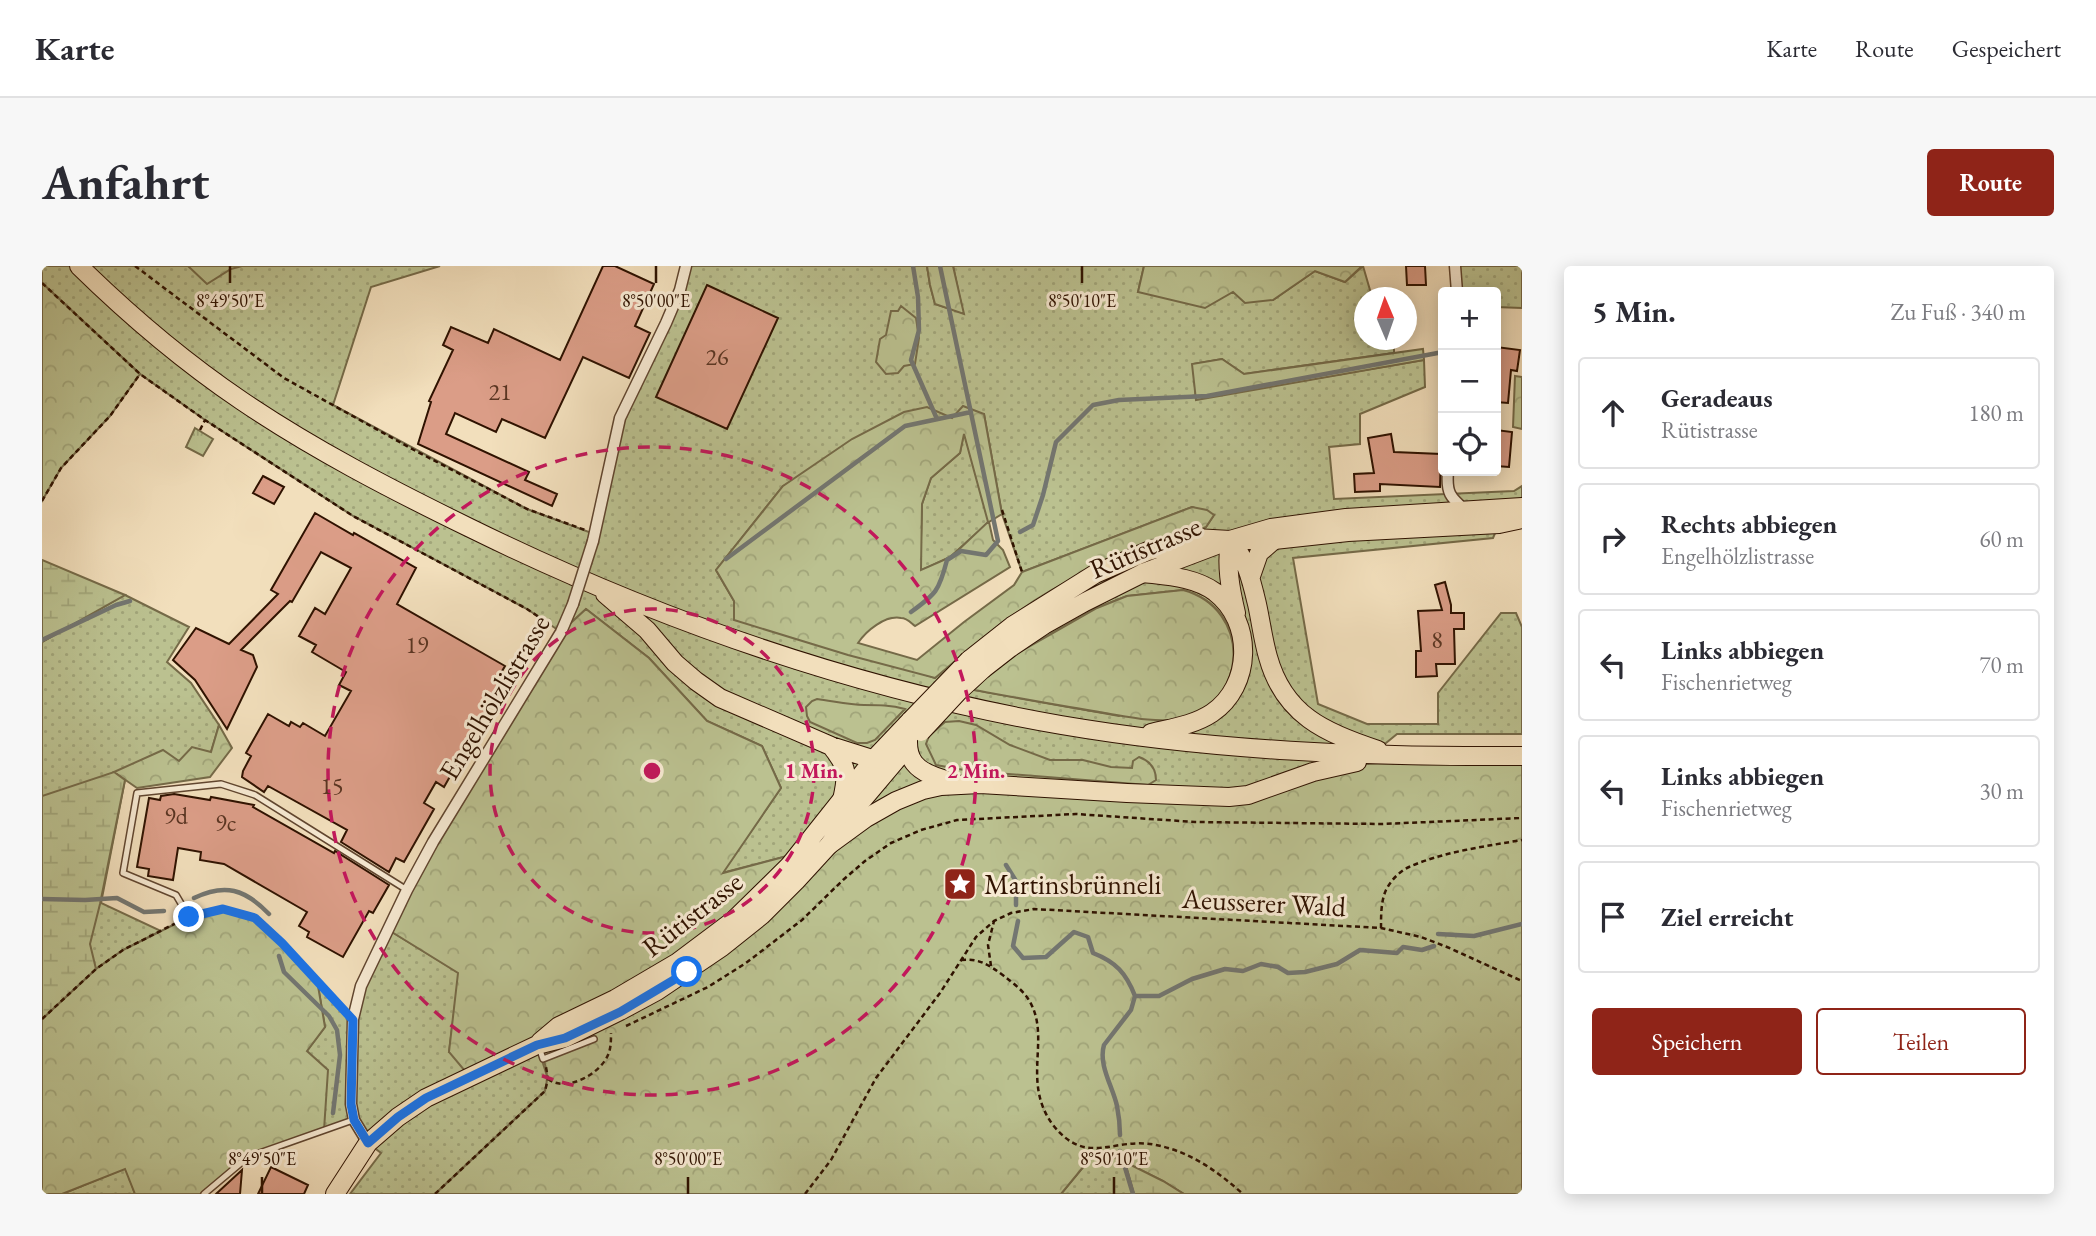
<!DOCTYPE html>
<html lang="de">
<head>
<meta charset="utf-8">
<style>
	:root { --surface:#fff; --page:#f7f7f7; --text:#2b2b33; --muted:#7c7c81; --line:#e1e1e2; --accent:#8f2418 }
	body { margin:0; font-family:"EB Garamond",serif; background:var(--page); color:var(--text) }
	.controls { position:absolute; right:21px; top:21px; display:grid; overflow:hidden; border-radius:7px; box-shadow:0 4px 18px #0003 }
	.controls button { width:63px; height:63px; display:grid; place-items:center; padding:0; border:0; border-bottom:2px solid var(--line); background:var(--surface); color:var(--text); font:35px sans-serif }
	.compass { position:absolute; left:1312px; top:21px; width:63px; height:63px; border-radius:50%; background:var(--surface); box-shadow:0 4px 18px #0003; rotate:358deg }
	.stop { position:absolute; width:21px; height:21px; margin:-16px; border:5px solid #1a73e8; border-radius:50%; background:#fff }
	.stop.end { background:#1a73e8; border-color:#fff; box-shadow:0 2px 7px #0008 }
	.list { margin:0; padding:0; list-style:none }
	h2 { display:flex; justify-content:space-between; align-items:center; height:91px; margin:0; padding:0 28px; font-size:30px }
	h2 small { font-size:23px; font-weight:400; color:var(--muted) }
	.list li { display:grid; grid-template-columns:46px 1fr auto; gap:21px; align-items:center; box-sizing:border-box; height:112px; margin:0 14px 14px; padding:0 14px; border:2px solid var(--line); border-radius:7px }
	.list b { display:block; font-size:26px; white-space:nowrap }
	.list p { margin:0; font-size:23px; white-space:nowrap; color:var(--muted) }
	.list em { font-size:23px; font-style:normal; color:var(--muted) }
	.actions { display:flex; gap:14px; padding:21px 28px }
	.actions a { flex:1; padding:16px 0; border:2px solid var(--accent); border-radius:7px; text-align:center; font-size:24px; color:var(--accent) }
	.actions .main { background:var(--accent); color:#fff }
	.icon { flex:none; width:38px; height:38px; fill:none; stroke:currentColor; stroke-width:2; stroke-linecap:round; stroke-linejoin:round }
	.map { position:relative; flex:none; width:1480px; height:928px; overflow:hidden; border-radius:7px }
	header { display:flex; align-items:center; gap:42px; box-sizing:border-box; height:98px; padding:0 35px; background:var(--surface); border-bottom:2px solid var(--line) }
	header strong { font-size:33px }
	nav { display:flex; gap:38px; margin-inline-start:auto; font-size:24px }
	.intro { display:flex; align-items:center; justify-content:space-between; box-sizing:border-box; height:168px; padding:0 42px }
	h1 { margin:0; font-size:49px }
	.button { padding:18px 32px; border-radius:7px; background:var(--accent); color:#fff; font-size:24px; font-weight:700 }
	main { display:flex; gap:42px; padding:0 42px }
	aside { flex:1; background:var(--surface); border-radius:7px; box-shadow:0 4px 18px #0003 }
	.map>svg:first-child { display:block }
	.grass { fill:url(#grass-dots); stroke:#756a48; stroke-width:2; fill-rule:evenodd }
	.forest { fill:url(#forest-crowns); stroke:#756a48; stroke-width:2; fill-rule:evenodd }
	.wetland { fill:url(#wetland-marsh); stroke:#756a48; stroke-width:2 }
	.park { fill:url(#park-tufts); stroke:#756a48; stroke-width:2 }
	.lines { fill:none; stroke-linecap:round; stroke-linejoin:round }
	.stream { stroke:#737671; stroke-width:4.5 }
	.building { fill:#db9d87; stroke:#2f1200; stroke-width:2 }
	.service-casing { stroke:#60452f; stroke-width:8 }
	.minor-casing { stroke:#60452f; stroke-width:13 }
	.primary-casing { stroke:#2f1200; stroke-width:20 }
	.trunk-casing { stroke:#2f1200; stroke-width:20 }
	.path { stroke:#2f1200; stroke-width:2.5; stroke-dasharray:5 3.5; stroke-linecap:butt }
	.service { stroke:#f7ead3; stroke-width:5 }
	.minor { stroke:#f7ead3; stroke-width:10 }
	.primary { stroke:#f2dfbc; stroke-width:18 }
	.trunk { stroke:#f2dfbc; stroke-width:18 }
	.minor-bridge-casing { stroke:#60452f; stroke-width:13; stroke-linecap:butt }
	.primary-bridge-casing { stroke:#2f1200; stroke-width:20; stroke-linecap:butt }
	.minor-bridge { stroke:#f7ead3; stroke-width:10 }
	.primary-bridge { stroke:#f2dfbc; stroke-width:18 }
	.route { stroke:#1a73e8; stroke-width:9 }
	.ticks { fill:none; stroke:#2f1200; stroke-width:2.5 }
	.ring { fill:none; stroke:#c2185b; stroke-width:3.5; stroke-dasharray:12 9 }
	.labels { text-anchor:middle; stroke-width:6; stroke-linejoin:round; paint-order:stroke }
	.number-label { font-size:24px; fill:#5a3522 }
	.street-label { font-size:28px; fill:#2f1200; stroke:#f7ead3 }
	.poi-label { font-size:28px; fill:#2f1200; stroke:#f7ead3; text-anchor:start }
	.ticks-label { font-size:18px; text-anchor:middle; fill:#2f1200; stroke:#f7ead3; stroke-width:6; stroke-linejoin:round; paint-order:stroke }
	.centre { fill:#c2185b; stroke:#f7ead3; stroke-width:3.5 }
	.ring-label { font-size:21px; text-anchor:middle; font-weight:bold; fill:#c2185b; stroke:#f7ead3; stroke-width:6; stroke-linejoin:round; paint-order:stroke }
</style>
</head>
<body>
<header>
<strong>Karte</strong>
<nav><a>Karte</a><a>Route</a><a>Gespeichert</a></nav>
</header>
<div class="intro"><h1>Anfahrt</h1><a class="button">Route</a></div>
<main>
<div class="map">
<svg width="1480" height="928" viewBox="0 0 1480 928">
	<defs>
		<pattern id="grass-dots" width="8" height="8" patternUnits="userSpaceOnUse" patternTransform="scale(1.75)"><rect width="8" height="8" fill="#bbc190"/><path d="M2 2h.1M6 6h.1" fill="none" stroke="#a1a57a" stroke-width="1.8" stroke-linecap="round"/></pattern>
		<pattern id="forest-crowns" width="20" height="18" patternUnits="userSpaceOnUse" patternTransform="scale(1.75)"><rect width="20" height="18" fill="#bbc190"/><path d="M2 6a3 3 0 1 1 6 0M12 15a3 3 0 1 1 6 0" fill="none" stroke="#a1a57a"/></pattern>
		<pattern id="wetland-marsh" width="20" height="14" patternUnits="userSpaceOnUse" patternTransform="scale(1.75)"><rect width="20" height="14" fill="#bbc190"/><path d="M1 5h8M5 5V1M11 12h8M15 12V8" fill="none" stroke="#a1a57a"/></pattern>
		<pattern id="park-tufts" width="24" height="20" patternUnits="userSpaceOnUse" patternTransform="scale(1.75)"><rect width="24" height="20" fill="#bbc190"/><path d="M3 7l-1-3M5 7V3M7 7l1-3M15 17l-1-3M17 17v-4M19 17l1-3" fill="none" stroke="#a1a57a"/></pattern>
	</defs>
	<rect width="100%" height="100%" fill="#f2dfbc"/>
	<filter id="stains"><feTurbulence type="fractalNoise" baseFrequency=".00286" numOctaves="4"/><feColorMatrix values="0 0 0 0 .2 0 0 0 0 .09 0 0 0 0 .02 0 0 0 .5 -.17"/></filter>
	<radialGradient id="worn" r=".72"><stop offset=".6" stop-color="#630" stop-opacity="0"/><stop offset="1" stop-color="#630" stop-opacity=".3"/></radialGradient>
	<!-- grass -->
	<path class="grass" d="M0 0H398L329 21 291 139 485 243 552 268 578 152 644 0H885L888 19 893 38 921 47 911 0H1102L1096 26H1192L1231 34 1273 5 1303 16 1321 0 1330 31 1322 32V74H1352V87L1202 108 1180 93 1151 98 1154 133 1382 94 1383 121 1318 148V178L1287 181 1292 233 1472 225 1480 220V250L1457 258 1451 272 1251 292 1276 438 1325 458H1396V427L1459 347H1474L1480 361V468H1355L1322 495 1223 524 787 579 680 607 739 522 720 480 665 455 607 392 544 343 519 366 485 343 311 250 163 154 98 108 0 17ZM942 148 960 248 980 306 1150 241 1172 249 1164 261C1125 278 1082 289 1043 307 987 332 940 373 893 412L692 335 674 304 741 220 910 152ZM1141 324C1176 334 1192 359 1192 395L1077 450 933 424 967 392 1055 342 1085 330Z
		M1417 0H1480V42L1454 41V26H1420Z
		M922 166 947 256 908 291 878 305 880 238 889 212 918 187Z
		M83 329 147 361 125 396 149 417 177 459 169 486 137 495 73 507 83 514 59 637 119 665 81 684 54 703 0 753V376Z
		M345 663 417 707 407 786 495 779 506 813 503 825 393 928H308L339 887 326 877 311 854 282 864 265 785 283 761 275 714 310 753Z
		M1056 883 1121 915 1142 928H1019Z
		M84 902 93 928H20Z"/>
	<!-- forest -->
	<path class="forest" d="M146 0H200L189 3 165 18Z
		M885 0H911L922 48 893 38 888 19Z
		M1102 0H1320L1303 16 1273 5 1231 34 1203 37 1191 26 1163 42 1096 26Z
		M0 17 98 108 68 150 19 202 0 235Z
		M859 40 874 52 877 72 873 98 862 100 856 107 844 108 834 96 838 73 844 69 849 45H856Z
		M1381 83 1382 94 1154 134 1150 98 1180 93 1202 108Z
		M1473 110 1480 111V163L1471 161Z
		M921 140 942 148 960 248 947 256 951 274 961 284 968 301 873 360C869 357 865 352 859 352 843 349 824 365 816 377L875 394 922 356 972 319 980 306 1150 241 1165 244 1172 249 1164 261C1125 278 1082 289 1043 307 987 332 939 373 893 412L806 389 692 354V335L674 304 741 220 810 173 862 146 885 141 910 152ZM922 168 946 256 909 291 879 304 880 238 889 212 918 187Z
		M1141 324C1210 343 1208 438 1137 453 1114 457 1087 451 1063 447 1019 440 976 432 932 424L949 406 967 392 1055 342 1085 330Z
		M544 343 607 392 665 455 720 480 739 522 681 607 787 579 881 524 1187 531 1271 506 1353 489 1480 490V928H1142L1121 915 1056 883 1019 928H393L503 825C508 807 503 796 495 779L428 811 407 786 416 707 345 663 519 366Z
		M775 433C791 435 807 439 822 439 836 439 849 439 863 443L833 474 825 477H815L768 456 765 450 764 441 770 435Z
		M917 455 934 459 968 479 1008 494H1041L1069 501 1090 502 1091 495 1097 491C1108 495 1114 502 1114 514L1106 519 928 505 894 499 884 478 887 470 903 456Z
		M177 459 190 482 168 511 95 522 72 506 121 484 137 495 150 481 169 486Z
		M181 643 213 651 240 677 275 714 283 761 265 785 286 804 282 864 206 891 162 928H93L83 903 20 928H0V753L54 703 81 684 147 651Z"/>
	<!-- wetland -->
	<path class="wetland" d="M0 294 83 329 0 376Z
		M72 506 83 514 58 638 48 678 54 703 0 753V530Z
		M1083 896 1121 915 1142 928H1092Z"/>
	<!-- park -->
	<path class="park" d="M153 162 171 173 161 190 144 181Z"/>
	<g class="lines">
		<!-- stream -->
		<path class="stream" d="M871 0 876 31 877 64 869 94 895 153
			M978 266 991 259 1001 229 1014 176 1051 139 1077 134 1165 130 1401 86
			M684 293 863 160 929 146
			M869 346C894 328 897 325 905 294L919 285 944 289 956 275 898 0
			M0 374 74 339 88 335
			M964 599 974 615V639
			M152 632C183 617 203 623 227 648
			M0 633 43 634 75 632 102 646 122 645
			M976 655 971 680 981 692 1004 691 1032 666 1046 671 1051 687C1074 696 1084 707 1093 730L1089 744 1062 779C1056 799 1071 821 1075 840 1077 850 1078 860 1078 869
			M1396 668 1432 670 1480 658
			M237 690 242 706 287 750 295 764 298 789 291 847
			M1093 730H1117L1150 713 1183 703 1201 705 1219 698 1236 701 1246 707 1263 706 1295 698 1318 684 1355 687 1361 681 1380 684 1392 680
			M1078 885 1091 928"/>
	</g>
	<!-- building -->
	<path class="building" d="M561 0H573L612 18 593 60 608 67 587 112 541 91 503 172 460 153 454 166 413 147 404 168 487 206 483 214 515 228 510 240 376 178 389 136 387 135 411 84 401 79 409 61 446 77 452 63 518 94Z
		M1364 0H1383L1384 19H1365Z
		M665 19 736 52 685 163 614 131Z
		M1454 81 1478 84 1475 105 1469 104 1466 137 1454 136Z
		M1454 164 1470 166 1467 201 1454 200Z
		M1349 168 1352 186 1399 188 1398 221 1338 218V225L1313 226 1312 208 1332 207 1326 172Z
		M221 210 242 221 232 238 211 227Z
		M273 247 311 269 312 267 374 302 355 338 463 400 456 412 462 415 402 521 394 516 382 537 392 543 362 596 354 592 347 606 299 576 305 564 226 520 222 526 200 511 201 505 209 490 204 487 226 448 247 460 249 456 258 461 261 457 283 470 309 425 297 419 304 406 270 386 274 379 257 370 273 342 283 348 309 302 279 286 250 336 248 335 199 384 211 389 215 401 185 463 153 414 131 394 154 362 187 378 236 328 229 324Z
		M1403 316 1409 339V347H1422V363H1412L1413 398H1394L1395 410 1374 411V385H1379L1376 345 1400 344 1393 319Z
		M132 528 168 534 169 531 212 539 211 541 292 587 293 585 347 619 331 647 327 645 301 691 265 671 267 666 257 660 265 646 182 598 158 594 159 586 136 582 131 614 106 610 107 603 95 601 107 532 118 534 119 530Z
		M229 901 266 919 262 928H216Z
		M200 904 198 928H174Z"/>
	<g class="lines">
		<defs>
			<path id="service" d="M147 651 134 629 81 607 95 527 179 518 213 529 365 624
				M497 781 501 793 552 773
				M162 928 206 891 311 854"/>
			<path id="minor" d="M1413 0 1415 26
				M1406 205C1404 227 1408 231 1424 245
				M551 275 578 152 624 57 638 24 644 0
				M326 877 312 854 309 838 311 753 319 720 365 624 391 576 519 366 531 338"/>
			<path id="primary" d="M927 394 970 360 1053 308 1106 285 1153 272 1188 274H1232L1306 266 1457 258 1480 253
				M941 403 968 382 1002 359 1043 336 1101 307 1188 274 1229 262 1304 252 1480 241
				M498 776 517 760 573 733 636 696 692 654 747 600 832 493 869 454
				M293 928 326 877 356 851 384 832 495 779 523 772 578 745 615 725 680 681 720 649 754 615 787 579 807 550 861 486"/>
			<path id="trunk" d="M37 0C87 49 141 95 200 135 271 183 348 223 426 261 613 353 813 423 1019 459 1171 485 1325 491 1480 490
				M1188 274C1205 294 1209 313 1215 338 1219 356 1221 374 1226 391 1242 449 1283 467 1336 484
				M1188 274C1184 299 1188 322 1194 347
				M1101 307C1125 310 1152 311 1173 326 1212 356 1210 420 1170 447 1152 459 1130 462 1109 467
				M1209 310 1217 287 1232 274
				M563 328 605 364 633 397 654 415 678 432 789 480 827 492 853 495
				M869 454C859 495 873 507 912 516
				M789 480C806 501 806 508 800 534
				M787 579 824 552 854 535 881 524 899 520 938 518 1085 527 1187 531 1206 529 1271 506 1315 496"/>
		</defs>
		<!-- service casing -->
		<use href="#service" class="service-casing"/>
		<!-- minor casing -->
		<use href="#minor" class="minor-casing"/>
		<!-- primary casing -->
		<use href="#primary" class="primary-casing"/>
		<!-- trunk casing -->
		<use href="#trunk" class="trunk-casing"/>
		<!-- path -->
		<path class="path" d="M93 0 242 112 372 184 485 243 543 264
			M0 17 98 108 163 154 311 250 485 343 509 359
			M158 164 163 154
			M0 235 19 202 68 150 98 108
			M960 244 980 306
			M156 649 181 643 213 651 240 677 301 743
			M1339 662C1339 649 1339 635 1344 624 1349 614 1358 605 1367 601 1400 586 1445 580 1480 574
			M919 694C937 692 947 699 962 710 971 717 982 725 988 736 1009 773 979 816 1011 859 1045 902 1072 870 1114 879 1149 886 1175 905 1201 928
			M949 700 946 679 952 655
			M0 753 54 703 81 684 140 654
			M584 760 666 721 704 697 760 654 801 614 823 595 849 577 879 564 915 554 1034 548 1153 556 1340 558 1480 552
			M506 813C524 827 558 808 566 789 569 782 569 775 569 767
			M393 928 503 825 506 813 504 801
			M763 928 789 894 834 812 898 727 934 671 952 655 969 647 992 643 1339 662 1379 671 1405 681 1480 715"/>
		<!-- service -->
		<use href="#service" class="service"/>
		<!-- minor -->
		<use href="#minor" class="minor"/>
		<!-- primary -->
		<use href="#primary" class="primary"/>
		<!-- trunk -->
		<use href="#trunk" class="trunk"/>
		<defs>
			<path id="minor-bridge" d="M531 338 551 275"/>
			<path id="primary-bridge" d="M869 454 927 394
				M879 466 917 425 941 403"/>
		</defs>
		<!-- minor-bridge casing -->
		<use href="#minor-bridge" class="minor-bridge-casing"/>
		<!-- primary-bridge casing -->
		<use href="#primary-bridge" class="primary-bridge-casing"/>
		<!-- minor-bridge -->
		<use href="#minor-bridge" class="minor-bridge"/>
		<!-- primary-bridge -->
		<use href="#primary-bridge" class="primary-bridge"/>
	</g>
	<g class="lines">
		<!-- route -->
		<path class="route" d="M147 651 181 643 213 652 240 677 311 754 309 838 312 854 326 877 356 851 384 832 495 779 523 772 578 746 645 706"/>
	</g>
	<!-- ticks -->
	<path class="ticks" d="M188 0V17M614 0V17M1040 0V17M220 911V928M646 911V928M1072 911V928"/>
	<!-- distance rings -->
	<g class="ring">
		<circle cx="610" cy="505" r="162"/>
		<circle cx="610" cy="505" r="324"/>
	</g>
	<!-- icons -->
	<defs>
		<symbol id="sight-square" viewBox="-11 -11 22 22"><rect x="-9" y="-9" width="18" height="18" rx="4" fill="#8f2418" stroke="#f7ead3"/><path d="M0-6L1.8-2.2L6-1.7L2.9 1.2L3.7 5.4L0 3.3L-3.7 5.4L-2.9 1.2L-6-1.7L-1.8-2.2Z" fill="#fff"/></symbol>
	</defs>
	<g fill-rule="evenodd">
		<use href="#sight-square" x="899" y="599" width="38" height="38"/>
	</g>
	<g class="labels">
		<!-- number labels -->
		<g class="number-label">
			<text x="675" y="99">26</text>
			<text x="458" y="134">21</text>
			<text x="1395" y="382">8</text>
			<text x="375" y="387">19</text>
			<text x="290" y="528">15</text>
			<text x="134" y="558">9d</text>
			<text x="184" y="565">9c</text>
		</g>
		<!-- street labels -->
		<g class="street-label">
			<text transform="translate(1103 281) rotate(-23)" y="10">Rütistrasse</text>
			<text transform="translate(452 431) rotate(-59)" y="10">Engelhölzlistrasse</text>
			<text transform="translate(1222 636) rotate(3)" y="10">Aeusserer Wald</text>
			<text transform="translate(650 648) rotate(-38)" y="10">Rütistrasse</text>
		</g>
		<!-- poi labels -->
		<g class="poi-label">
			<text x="942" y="628">Martinsbrünneli</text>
		</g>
	</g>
	<g class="ticks-label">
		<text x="188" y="41">8°49'50"E</text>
		<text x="614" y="41">8°50'00"E</text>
		<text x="1040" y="41">8°50'10"E</text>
		<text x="220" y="899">8°49'50"E</text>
		<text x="646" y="899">8°50'00"E</text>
		<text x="1072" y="899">8°50'10"E</text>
	</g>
	<circle cx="610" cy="505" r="10" class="centre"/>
	<g class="ring-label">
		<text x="772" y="512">1 Min.</text>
		<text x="934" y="512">2 Min.</text>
	</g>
	<rect width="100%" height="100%" filter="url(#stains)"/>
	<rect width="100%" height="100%" fill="url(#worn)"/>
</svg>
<div class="controls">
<button>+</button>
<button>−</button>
<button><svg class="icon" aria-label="locate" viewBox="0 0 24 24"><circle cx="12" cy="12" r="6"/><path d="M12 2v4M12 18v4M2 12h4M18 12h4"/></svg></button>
</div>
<svg class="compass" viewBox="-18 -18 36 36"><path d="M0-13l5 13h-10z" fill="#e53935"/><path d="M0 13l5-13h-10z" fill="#7c7c81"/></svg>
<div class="stop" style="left:645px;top:706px"></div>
<div class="stop end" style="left:147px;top:651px"></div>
</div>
<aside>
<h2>5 Min.<small>Zu Fuß · 340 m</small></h2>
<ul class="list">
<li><svg class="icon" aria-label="ahead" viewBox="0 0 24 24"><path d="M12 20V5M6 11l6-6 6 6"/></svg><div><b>Geradeaus</b><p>Rütistrasse</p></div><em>180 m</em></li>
<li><svg class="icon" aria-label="right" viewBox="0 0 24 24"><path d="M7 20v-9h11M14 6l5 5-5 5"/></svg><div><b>Rechts abbiegen</b><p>Engelhölzlistrasse</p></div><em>60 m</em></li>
<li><svg class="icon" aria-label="left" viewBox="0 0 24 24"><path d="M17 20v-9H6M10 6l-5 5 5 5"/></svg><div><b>Links abbiegen</b><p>Fischenrietweg</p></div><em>70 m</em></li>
<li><svg class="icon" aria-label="left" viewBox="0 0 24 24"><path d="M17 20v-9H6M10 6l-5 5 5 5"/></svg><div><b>Links abbiegen</b><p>Fischenrietweg</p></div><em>30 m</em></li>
<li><svg class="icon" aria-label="arrive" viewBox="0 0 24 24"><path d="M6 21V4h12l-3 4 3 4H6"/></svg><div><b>Ziel erreicht</b></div></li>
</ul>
<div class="actions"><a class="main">Speichern</a><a>Teilen</a></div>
</aside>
</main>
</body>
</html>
